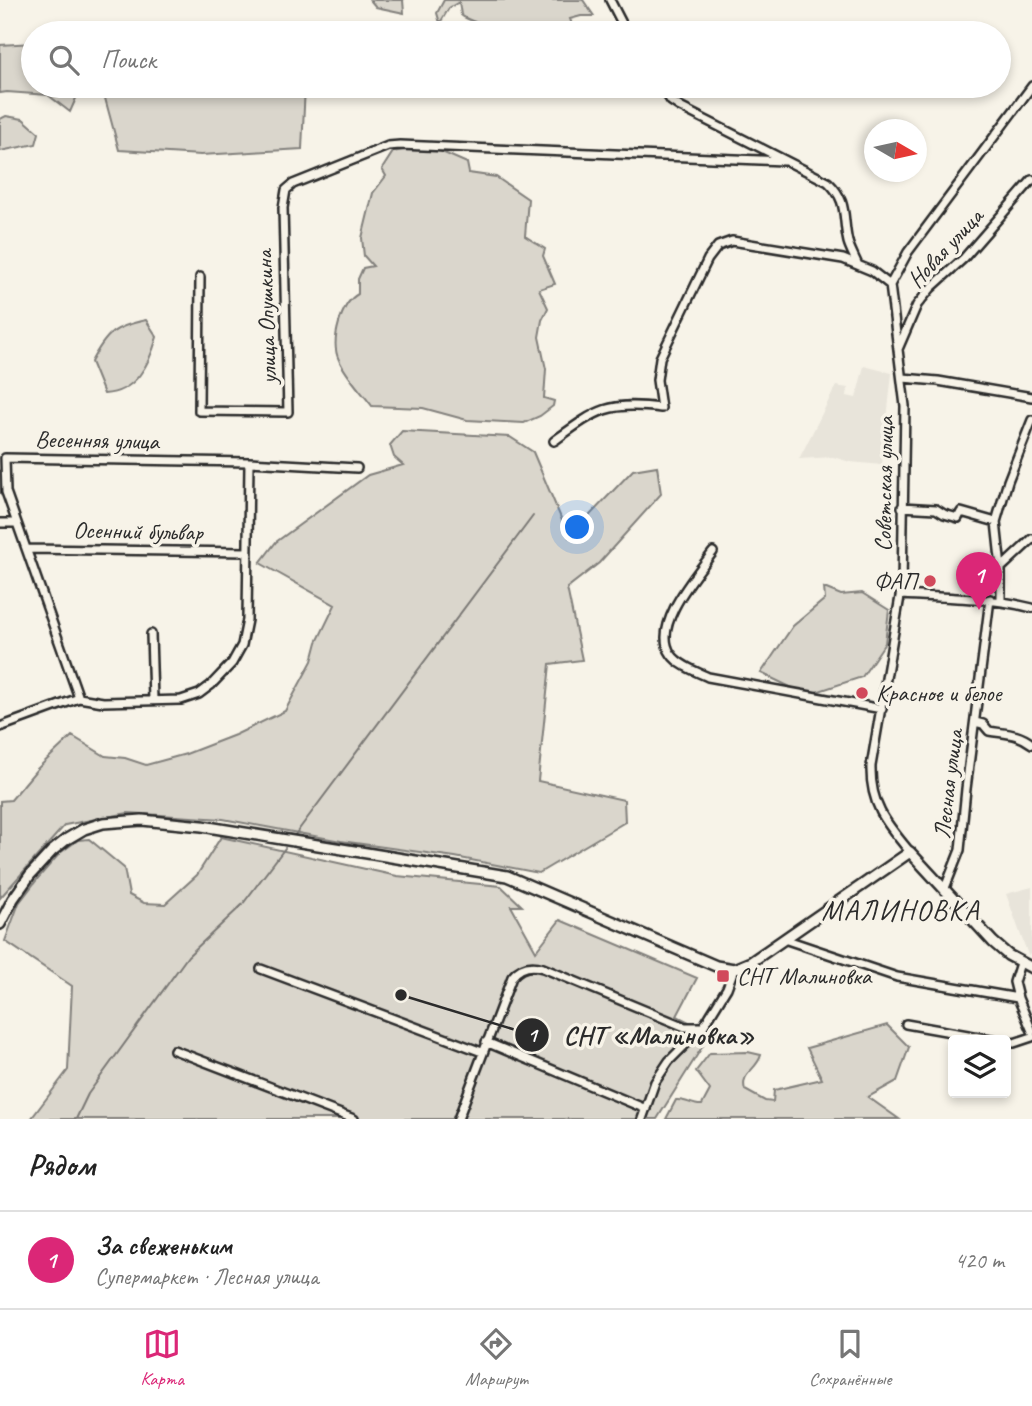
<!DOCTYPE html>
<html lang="ru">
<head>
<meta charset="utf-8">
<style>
	:root { --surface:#fff; --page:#f2f2f2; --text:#222; --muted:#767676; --line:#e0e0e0; --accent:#db2777 }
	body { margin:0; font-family:Caveat,sans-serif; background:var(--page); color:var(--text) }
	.controls { position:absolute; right:21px; bottom:21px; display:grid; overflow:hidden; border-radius:7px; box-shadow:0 4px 10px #0003 }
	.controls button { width:63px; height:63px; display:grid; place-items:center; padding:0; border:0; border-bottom:2px solid var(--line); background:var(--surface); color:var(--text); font:35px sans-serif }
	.compass { position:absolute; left:864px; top:119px; width:63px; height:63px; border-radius:50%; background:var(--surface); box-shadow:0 4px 10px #0003; rotate:99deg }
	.you { position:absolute; left:578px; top:528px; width:24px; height:24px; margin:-18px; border:5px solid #fff; border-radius:50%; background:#1a73e8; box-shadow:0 0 0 10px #1a73e833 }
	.badge { display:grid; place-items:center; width:46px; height:46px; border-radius:50%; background:var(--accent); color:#fff; font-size:23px; font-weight:700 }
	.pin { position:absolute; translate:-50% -58px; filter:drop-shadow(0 2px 4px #0008) }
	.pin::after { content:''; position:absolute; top:37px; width:24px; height:21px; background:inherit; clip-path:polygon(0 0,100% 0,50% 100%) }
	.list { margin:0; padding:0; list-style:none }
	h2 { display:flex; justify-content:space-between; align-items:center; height:91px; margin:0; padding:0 28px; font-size:30px }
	h2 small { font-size:23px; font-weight:400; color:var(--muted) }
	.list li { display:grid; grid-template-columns:46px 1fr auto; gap:21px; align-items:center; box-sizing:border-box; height:98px; padding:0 28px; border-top:2px solid var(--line) }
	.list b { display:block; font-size:26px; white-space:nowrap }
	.list p { margin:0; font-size:23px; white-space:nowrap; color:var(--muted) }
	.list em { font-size:23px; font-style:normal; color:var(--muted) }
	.icon { flex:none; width:38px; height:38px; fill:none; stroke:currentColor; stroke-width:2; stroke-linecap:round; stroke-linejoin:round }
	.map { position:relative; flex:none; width:1032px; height:1119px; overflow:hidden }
	.search { position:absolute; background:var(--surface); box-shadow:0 4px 10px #0003; left:21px; right:21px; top:21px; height:77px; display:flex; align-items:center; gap:18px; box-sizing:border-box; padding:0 24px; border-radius:38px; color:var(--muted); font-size:26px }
	.sheet { height:189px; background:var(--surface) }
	nav { display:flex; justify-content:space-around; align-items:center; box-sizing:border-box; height:98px; border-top:2px solid var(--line); background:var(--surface); font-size:19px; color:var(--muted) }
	nav a { display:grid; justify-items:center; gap:4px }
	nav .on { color:var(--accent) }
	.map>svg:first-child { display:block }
	.built { fill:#e8e4da }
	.green { fill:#dad6cc; stroke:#82807c; stroke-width:2 }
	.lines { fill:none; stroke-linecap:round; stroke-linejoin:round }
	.stream { stroke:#7a7874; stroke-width:2 }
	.minor-casing { stroke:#2b2b2b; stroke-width:12 }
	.tertiary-casing { stroke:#2b2b2b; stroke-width:14 }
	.minor { stroke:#f7f3e8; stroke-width:7 }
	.tertiary { stroke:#f7f3e8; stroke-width:9 }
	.poi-dot { fill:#d1495b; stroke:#f7f3e8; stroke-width:2.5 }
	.labels { text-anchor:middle; stroke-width:7; stroke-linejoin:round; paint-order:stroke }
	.street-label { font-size:24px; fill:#2b2b2b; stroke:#f7f3e8 }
	.poi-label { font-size:24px; fill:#2b2b2b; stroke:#f7f3e8; text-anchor:start }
	.quarter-label { font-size:28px; letter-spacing:2px; fill:#2b2b2b; stroke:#f7f3e8 }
	.leader { fill:none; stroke:#2b2b2b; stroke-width:2.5 }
	.callout-dot { fill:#2b2b2b; stroke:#f7f3e8; stroke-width:2.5 }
	.mark-label { font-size:21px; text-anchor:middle; font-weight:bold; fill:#fff }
	.callout-label { font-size:26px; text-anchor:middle; font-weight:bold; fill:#2b2b2b; stroke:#f7f3e8; stroke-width:7; stroke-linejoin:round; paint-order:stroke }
</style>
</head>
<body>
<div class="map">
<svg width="1032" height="1119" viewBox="0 0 1032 1119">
	<rect width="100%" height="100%" fill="#f7f3e8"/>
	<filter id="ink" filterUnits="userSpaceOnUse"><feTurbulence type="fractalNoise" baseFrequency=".0143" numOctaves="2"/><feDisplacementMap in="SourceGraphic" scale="14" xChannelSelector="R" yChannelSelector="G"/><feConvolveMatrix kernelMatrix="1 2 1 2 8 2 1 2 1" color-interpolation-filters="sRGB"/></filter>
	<g filter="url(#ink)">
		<!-- built -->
		<path class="built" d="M864 366 892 373 882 465 850 462 833 457 799 459 836 386 848 388 847 396 856 398Z
			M1032 887V954L1028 955 1006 894Z"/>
		<!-- green -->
		<path class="green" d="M370 0H403L404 13 376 7Z
			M444 0H583L594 16H581L570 19 575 33H505L502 28C490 26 469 22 461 15L459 2 449 8 440 23 437 13Z
			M33 43V86H305L302 149 201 155 119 150 102 87H81L70 112 48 95 7 92 0 93V45Z
			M6 116 23 119 39 133 36 144 0 151V119Z
			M412 148 435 149 467 163 469 173 496 177 528 199 525 236 545 249 543 256 555 284 539 289 548 308 542 320 539 337 546 369 544 398 554 401 553 406 540 416 524 423 467 420 423 408 372 406C361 391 346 376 339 360 330 342 341 303 358 294V279L363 268 373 266 364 256 362 238 373 193 386 176 382 169 393 152Z
			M146 320 157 337C149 365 136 392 104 394L91 362C107 332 114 327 146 320Z
			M402 431 510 437 533 452 569 537 633 470 657 466 661 494 599 563 567 588 582 660 550 664 538 781 624 800 625 822 539 873 455 857 341 841 223 819 128 813 65 825 0 898V801L11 800 37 769 72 736 105 756 125 758 146 765 186 754 235 735 285 711 312 661 317 642 335 605 260 563 276 542 368 475 403 465 394 457 390 445Z
			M824 588 841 595 862 593 889 610 885 643 862 677 807 695 761 673 793 626 825 599Z
			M221 837 397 876 501 886 522 906H511L536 951 560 920 697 978 677 1016 711 1033 657 1119H31L68 1070 72 986 5 941 19 903 39 877 60 853 78 840 89 839 124 868 129 895 144 903 165 904 197 875Z
			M887 1025 909 1047 897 1081 868 1097 899 1119H666L676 1100C686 1099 693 1106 702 1105L710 1090 696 1071 710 1053 748 1052 761 1055C757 1070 740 1073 745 1090L765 1101 773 1102 774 1090 822 1079 807 1048Z"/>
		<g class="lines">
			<!-- stream -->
			<path class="stream" d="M294 836 533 516
				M76 1119 88 1094 188 956 242 905 285 848"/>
			<defs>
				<path id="minor" d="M610 0 627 33
					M661 86 671 101 680 107 828 182C849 202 842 217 848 242 850 249 854 256 857 263
					M200 277 199 411 288 412 283 208 286 190 293 184 388 146 400 145 784 161
					M890 285 908 252 1032 86
					M898 349 917 305 931 288 964 258 1032 180
					M903 378 938 381 1032 397
					M554 441C597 410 607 401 661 408L657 380 660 358 708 259 718 246 732 241 843 259 872 271 890 285 905 406 902 585 871 766C870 805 886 823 910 852
					M902 507 936 509 944 514 958 518 961 512 996 522
					M0 523H16
					M28 549 247 552
					M713 552C696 575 651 626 671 654 678 665 697 672 708 677L882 709
					M1001 568 1032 539
					M902 595C946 598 989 597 1032 608
					M1001 600V568L996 522 1008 481 1032 420
					M151 634 153 700
					M79 698 6 492 5 458 249 462 357 468
					M975 722 983 724 989 731C1006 734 1018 733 1032 744
					M0 727 79 698 103 702 181 700 199 694 211 685 232 663 242 645 247 620 249 462
					M945 888 960 850 966 789 990 599
					M784 939 897 977 1018 998
					M1020 963 1014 982 1018 998 1032 1031
					M261 969 482 1052
					M906 1024 996 1040
					M486 1042 646 1109
					M1006 1042 1014 1043 1032 1037
					M174 1050 354 1119
					M458 1119 512 977C520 967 530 964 543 968L685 1027H703L727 988 734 969
					M642 1119 655 1082 669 1061 703 1027"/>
				<path id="tertiary" d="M0 924 13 899 30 875 52 851 67 839 84 829 103 823 142 820 202 826 507 876 716 966 734 969 751 962 910 852 993 942 1008 955 1032 968"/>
			</defs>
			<!-- minor casing -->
			<use href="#minor" class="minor-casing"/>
			<!-- tertiary casing -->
			<use href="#tertiary" class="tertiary-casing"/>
			<!-- minor -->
			<use href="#minor" class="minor"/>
			<!-- tertiary -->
			<use href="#tertiary" class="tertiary"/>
		</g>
	</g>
	<!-- markers -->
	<g class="poi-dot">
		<circle cx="930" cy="581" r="7"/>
		<circle cx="862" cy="693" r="7"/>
		<rect x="716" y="969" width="14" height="14" rx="3.5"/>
	</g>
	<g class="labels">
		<!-- street labels -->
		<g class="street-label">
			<text transform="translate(945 248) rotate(-47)" y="8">Новая улица</text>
			<text transform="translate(266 317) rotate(-92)" y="8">улица Опушкина</text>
			<text transform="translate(97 440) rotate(1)" y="8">Весенняя улица</text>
			<text transform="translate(884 484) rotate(-89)" y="8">Советская улица</text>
			<text transform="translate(138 531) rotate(1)" y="8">Осенний бульвар</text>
			<text transform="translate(948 784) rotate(-83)" y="8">Лесная улица</text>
		</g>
		<!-- poi labels -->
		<g class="poi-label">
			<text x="916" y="589" text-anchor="end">ФАП</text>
			<text x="876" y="701">Красное и белое</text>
			<text x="737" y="984">СНТ Малиновка</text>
		</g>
		<!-- quarter labels -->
		<g class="quarter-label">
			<text x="901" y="920">МАЛИНОВКА</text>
		</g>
	</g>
	<!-- callouts -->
	<path class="leader" d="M401 995L532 1035"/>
	<g class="callout-dot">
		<circle cx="401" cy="995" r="7"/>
		<circle cx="532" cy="1035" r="18"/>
	</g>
	<g class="mark-label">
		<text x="532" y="1042">1</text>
	</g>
	<g class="callout-label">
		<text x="659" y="1044">СНТ «Малиновка»</text>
	</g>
</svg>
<div class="controls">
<button><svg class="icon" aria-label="layers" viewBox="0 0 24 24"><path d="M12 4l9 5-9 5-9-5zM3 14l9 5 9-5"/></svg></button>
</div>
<svg class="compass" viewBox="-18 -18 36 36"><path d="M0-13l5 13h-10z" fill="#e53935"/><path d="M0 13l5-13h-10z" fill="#767676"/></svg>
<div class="you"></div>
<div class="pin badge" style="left:979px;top:610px">1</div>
<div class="search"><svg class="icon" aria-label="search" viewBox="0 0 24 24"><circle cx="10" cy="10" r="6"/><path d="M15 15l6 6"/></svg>Поиск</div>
</div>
<section class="sheet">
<h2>Рядом<small></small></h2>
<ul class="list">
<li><span class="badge">1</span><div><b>За свеженьким</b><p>Супермаркет · Лесная улица</p></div><em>420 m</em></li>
</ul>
</section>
<nav>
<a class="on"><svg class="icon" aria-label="map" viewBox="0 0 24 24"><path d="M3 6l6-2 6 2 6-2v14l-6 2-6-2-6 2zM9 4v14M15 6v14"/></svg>Карта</a>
<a><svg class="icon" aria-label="directions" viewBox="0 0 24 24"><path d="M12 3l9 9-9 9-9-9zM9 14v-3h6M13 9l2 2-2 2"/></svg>Маршрут</a>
<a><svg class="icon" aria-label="saved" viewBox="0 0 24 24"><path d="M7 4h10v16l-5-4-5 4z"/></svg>Сохранённые</a>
</nav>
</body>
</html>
